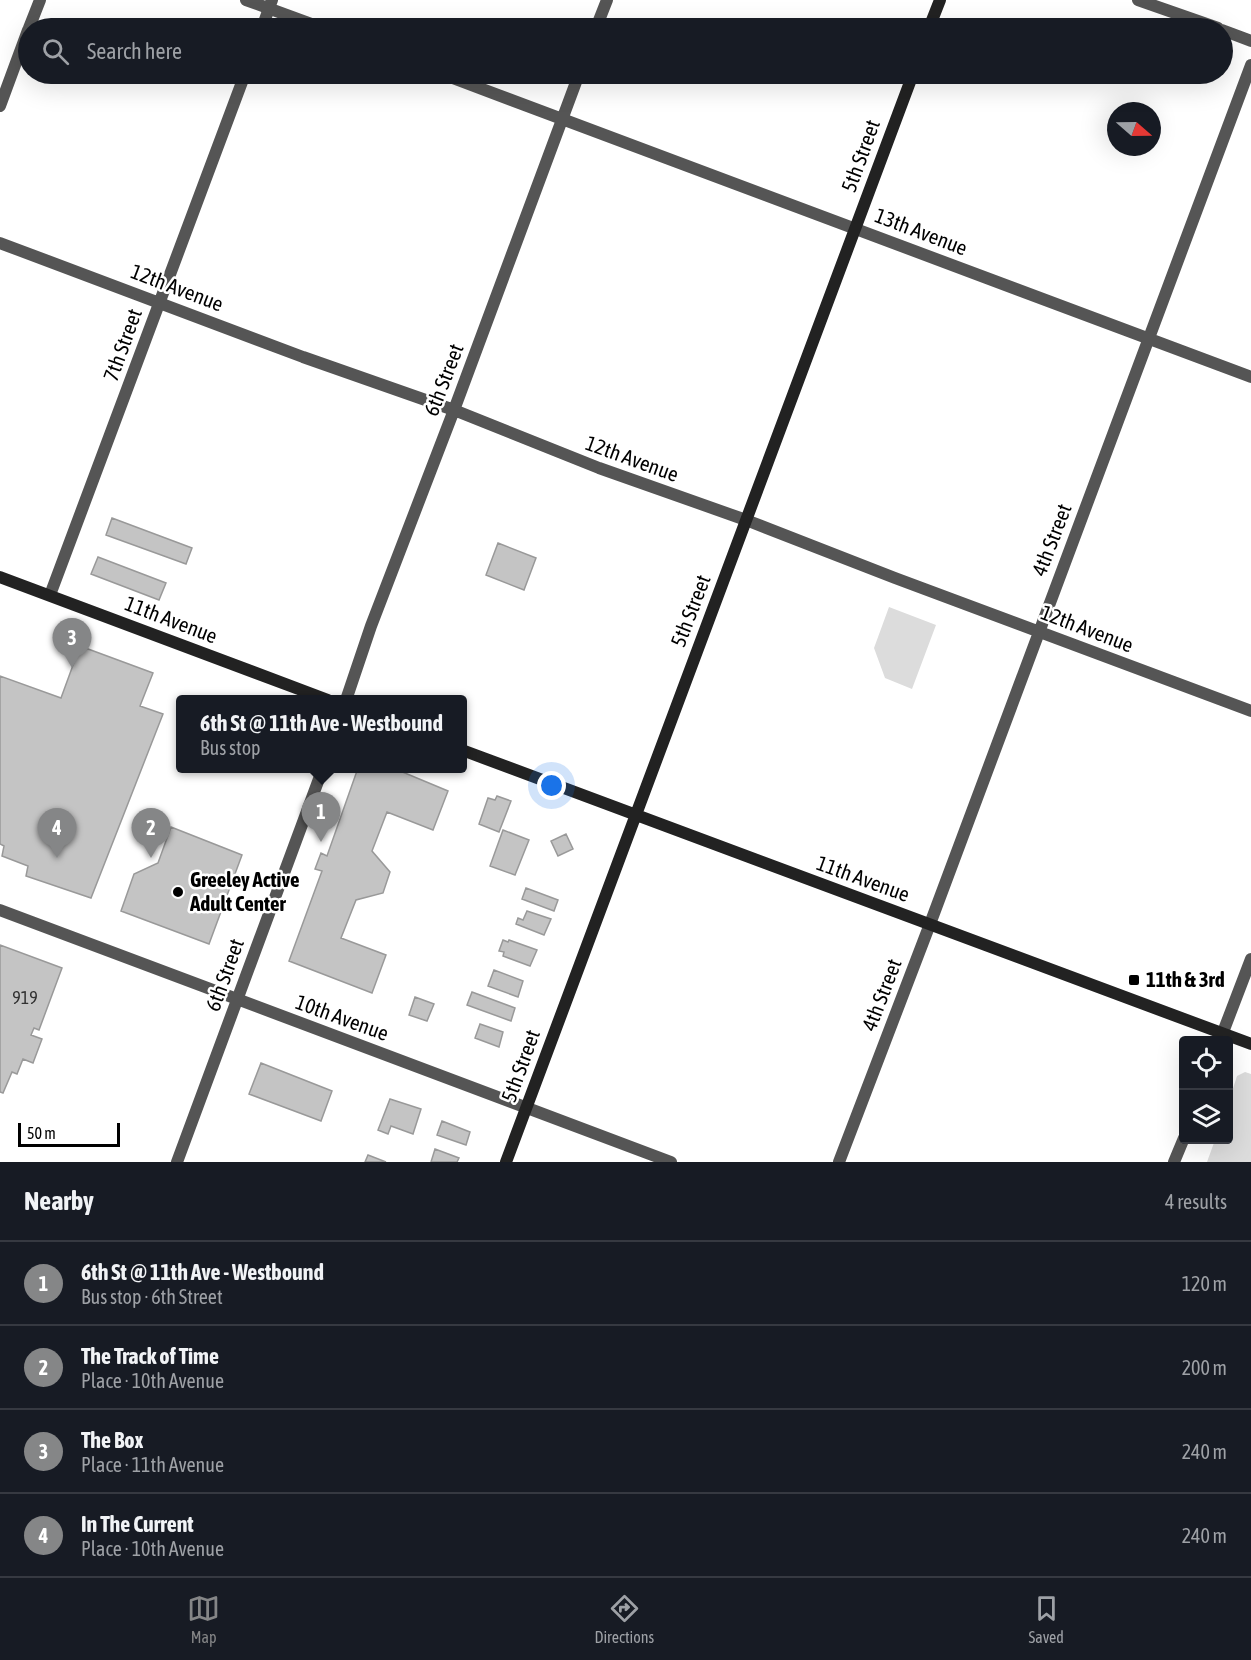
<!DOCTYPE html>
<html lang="en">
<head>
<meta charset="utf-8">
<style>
	:root { --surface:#171b24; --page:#20242c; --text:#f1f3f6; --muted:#9ea1a6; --line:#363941; --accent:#858687 }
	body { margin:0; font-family:"Asap Condensed",sans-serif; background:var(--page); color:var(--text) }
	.controls { position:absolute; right:18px; bottom:18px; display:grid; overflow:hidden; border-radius:6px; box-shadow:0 6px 24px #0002 }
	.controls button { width:54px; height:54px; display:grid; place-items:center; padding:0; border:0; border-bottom:2px solid var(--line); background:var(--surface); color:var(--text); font:30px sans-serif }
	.compass { position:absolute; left:1107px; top:102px; width:54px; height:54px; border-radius:50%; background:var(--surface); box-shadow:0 6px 24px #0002; rotate:110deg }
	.scale { position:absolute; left:18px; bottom:15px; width:102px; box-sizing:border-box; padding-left:6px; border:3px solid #000; border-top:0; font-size:16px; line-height:21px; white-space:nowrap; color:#000; -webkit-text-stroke:4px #fff; paint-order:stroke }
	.you { position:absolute; left:552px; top:786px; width:21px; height:21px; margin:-15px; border:4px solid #fff; border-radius:50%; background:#1a73e8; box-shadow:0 0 0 9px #1a73e833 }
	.badge { display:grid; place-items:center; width:39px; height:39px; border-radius:50%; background:var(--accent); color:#fff; font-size:20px; font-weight:700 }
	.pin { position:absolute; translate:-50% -50px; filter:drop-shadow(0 2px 3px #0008) }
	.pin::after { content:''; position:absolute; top:32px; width:21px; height:18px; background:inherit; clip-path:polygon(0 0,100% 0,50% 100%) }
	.popup { position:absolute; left:176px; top:695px; width:291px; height:78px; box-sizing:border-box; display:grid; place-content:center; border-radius:6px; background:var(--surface); filter:drop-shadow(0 2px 4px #0005); font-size:20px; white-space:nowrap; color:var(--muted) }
	.popup b { font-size:22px; color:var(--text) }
	.popup::after { content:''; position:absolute; left:50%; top:100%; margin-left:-12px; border:12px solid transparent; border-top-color:var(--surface) }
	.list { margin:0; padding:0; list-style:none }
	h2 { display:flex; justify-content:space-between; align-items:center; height:78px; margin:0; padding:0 24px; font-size:26px }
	h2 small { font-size:20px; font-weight:400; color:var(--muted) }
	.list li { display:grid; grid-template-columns:39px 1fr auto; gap:18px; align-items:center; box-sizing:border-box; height:84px; padding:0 24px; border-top:2px solid var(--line) }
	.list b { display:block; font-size:22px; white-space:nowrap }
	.list p { margin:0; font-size:20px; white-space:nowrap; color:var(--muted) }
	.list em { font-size:20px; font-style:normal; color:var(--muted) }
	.icon { flex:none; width:33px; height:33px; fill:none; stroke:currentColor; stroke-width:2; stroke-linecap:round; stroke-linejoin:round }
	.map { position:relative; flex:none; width:1251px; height:1162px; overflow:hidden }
	.search { position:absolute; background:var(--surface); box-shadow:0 6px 24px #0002; left:18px; right:18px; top:18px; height:66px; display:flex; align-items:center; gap:15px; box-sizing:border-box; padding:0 21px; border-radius:33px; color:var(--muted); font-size:22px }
	.sheet { height:414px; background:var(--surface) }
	nav { display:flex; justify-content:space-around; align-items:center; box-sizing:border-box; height:84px; border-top:2px solid var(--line); background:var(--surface); font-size:16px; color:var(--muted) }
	nav a { display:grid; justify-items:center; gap:3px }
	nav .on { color:var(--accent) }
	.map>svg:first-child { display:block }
	.green { fill:#dcdcdc }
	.building { fill:#c4c4c4; stroke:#999; stroke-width:1.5 }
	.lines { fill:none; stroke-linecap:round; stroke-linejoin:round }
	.minor { stroke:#555; stroke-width:12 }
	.tertiary { stroke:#555; stroke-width:12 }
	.secondary { stroke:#222; stroke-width:12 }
	.poi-dot { fill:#000; stroke:#fff; stroke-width:2 }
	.labels { text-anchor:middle; stroke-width:5; stroke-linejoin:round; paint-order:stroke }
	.number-label { font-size:18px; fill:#313131 }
	.street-label { font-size:21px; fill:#000; stroke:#fff }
	.poi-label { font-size:21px; font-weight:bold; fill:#000; stroke:#fff; text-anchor:start }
</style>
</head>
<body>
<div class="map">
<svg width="1251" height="1162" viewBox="0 0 1251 1162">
	<rect width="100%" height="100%" fill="#fff"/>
	<!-- green -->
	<path class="green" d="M889 607 936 625 912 689 885 678 874 648Z
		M1245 1072 1251 1074V1162H1207L1215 1140H1228L1229 1101 1237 1076Z"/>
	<!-- building -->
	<path class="building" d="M112 518 192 548 186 564 106 535Z
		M498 543 536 558 524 590 486 575Z
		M98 557 166 583 159 600 91 574Z
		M80 646 153 673 140 706 163 714 91 898 26 876 28 866 2 856 4 846 0 844V676L61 698Z
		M358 768H393L448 791 433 830 387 812 372 851 390 872 383 893 356 900 341 938 386 955 372 993 289 961 322 871 315 869 321 853 327 856Z
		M497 796 511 801 499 832 479 824 488 798 495 800Z
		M171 827 242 855 209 944 121 911 134 874 158 863Z
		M503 830 529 840 515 875 490 866Z
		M566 834 573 849 558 856 551 841Z
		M526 888 558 900 554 911 522 899Z
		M527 911 551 919 544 935 516 924 518 918 523 920Z
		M503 940 508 942 509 940 537 950 530 966 503 956 504 952 499 951Z
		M0 945 62 968 39 1030 34 1028 31 1035 42 1039 33 1063 23 1059 17 1074 12 1072 3 1093 0 1092Z
		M494 970 523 981 518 997 488 986Z
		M472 992 515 1008 511 1021 467 1005Z
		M415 997 434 1004 427 1021 409 1015Z
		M480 1024 503 1032 499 1047 475 1038Z
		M261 1063 332 1091 321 1121 249 1094Z
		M390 1099 421 1109 413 1134 391 1126 388 1134 378 1130Z
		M442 1121 470 1132 466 1145 437 1135Z
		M435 1149 459 1158 457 1162H431Z
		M368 1155 386 1162H365Z"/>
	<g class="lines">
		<!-- minor -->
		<path class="minor" d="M246 0 322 28
			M29 28 40 0
			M262 28 272 0
			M596 28 607 0
			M442 74 1251 377
			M0 106 28 30
			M0 243 303 357 454 410 599 468 746 520 895 578 1251 711
			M50 595 245 74
			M346 700 371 626 454 410 579 74
			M0 910 671 1162
			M1220 1040 1251 959
			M177 1162 323 768
			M839 1162 930 924 1251 65
			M1174 1162 1184 1138"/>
		<!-- tertiary -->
		<path class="tertiary" d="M1138 0 1218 28
			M1222 30 1251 41"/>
		<!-- secondary -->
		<path class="secondary" d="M929 28 940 0
			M0 577 328 700
			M462 750 1251 1044
			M506 1162 913 74"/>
	</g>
	<!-- markers -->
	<g class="poi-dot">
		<circle cx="178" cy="892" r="6"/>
		<rect x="1128" y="974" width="12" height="12" rx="3"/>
	</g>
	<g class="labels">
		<!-- number labels -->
		<g class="number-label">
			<text x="25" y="1004">919</text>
		</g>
		<!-- street labels -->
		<g class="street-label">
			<text transform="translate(861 156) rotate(-70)" y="7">5th Street</text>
			<text transform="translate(921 232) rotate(21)" y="7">13th Avenue</text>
			<text transform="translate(177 288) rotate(21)" y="7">12th Avenue</text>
			<text transform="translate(123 345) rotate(-70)" y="7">7th Street</text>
			<text transform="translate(444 380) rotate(-69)" y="7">6th Street</text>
			<text transform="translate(632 459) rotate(20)" y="7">12th Avenue</text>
			<text transform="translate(1052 540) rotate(-69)" y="7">4th Street</text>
			<text transform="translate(691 611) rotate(-69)" y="7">5th Street</text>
			<text transform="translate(171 620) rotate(21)" y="7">11th Avenue</text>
			<text transform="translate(1087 629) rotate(21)" y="7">12th Avenue</text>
			<text transform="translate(863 879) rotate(20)" y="7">11th Avenue</text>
			<text transform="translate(225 975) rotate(-70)" y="7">6th Street</text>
			<text transform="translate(882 995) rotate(-69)" y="7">4th Street</text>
			<text transform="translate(342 1018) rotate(20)" y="7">10th Avenue</text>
			<text transform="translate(521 1066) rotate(-70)" y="7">5th Street</text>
		</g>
		<!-- poi labels -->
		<g class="poi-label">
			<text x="190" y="887">Greeley Active<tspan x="190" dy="24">Adult Center</tspan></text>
			<text x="1146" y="987">11th &amp; 3rd</text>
		</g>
	</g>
</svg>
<div class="controls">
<button><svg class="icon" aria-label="locate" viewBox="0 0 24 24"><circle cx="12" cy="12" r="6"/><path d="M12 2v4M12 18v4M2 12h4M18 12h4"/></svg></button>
<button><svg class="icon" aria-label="layers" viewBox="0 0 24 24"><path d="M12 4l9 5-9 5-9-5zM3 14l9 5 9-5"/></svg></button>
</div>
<svg class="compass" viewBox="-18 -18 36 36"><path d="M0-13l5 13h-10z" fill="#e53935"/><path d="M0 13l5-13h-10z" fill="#9ea1a6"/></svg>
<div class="scale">50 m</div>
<div class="you"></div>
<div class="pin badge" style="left:321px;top:842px">1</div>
<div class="popup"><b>6th St @ 11th Ave - Westbound</b>Bus stop</div>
<div class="pin badge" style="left:151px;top:858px">2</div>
<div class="pin badge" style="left:72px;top:668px">3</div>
<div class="pin badge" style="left:57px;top:858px">4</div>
<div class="search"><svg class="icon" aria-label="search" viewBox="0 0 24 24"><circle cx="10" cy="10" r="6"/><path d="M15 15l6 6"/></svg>Search here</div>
</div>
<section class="sheet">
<h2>Nearby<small>4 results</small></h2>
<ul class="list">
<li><span class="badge">1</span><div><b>6th St @ 11th Ave - Westbound</b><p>Bus stop · 6th Street</p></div><em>120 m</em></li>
<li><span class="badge">2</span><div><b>The Track of Time</b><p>Place · 10th Avenue</p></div><em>200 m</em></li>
<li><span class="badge">3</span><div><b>The Box</b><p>Place · 11th Avenue</p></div><em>240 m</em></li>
<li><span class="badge">4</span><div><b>In The Current</b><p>Place · 10th Avenue</p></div><em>240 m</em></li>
</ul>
</section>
<nav>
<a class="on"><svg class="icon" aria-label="map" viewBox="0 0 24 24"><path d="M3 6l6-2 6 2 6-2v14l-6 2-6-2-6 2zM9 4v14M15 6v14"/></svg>Map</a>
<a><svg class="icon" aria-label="directions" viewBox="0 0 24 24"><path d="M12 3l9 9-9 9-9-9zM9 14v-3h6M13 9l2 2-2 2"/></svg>Directions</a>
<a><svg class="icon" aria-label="saved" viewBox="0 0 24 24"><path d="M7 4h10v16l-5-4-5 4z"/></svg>Saved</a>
</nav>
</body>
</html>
